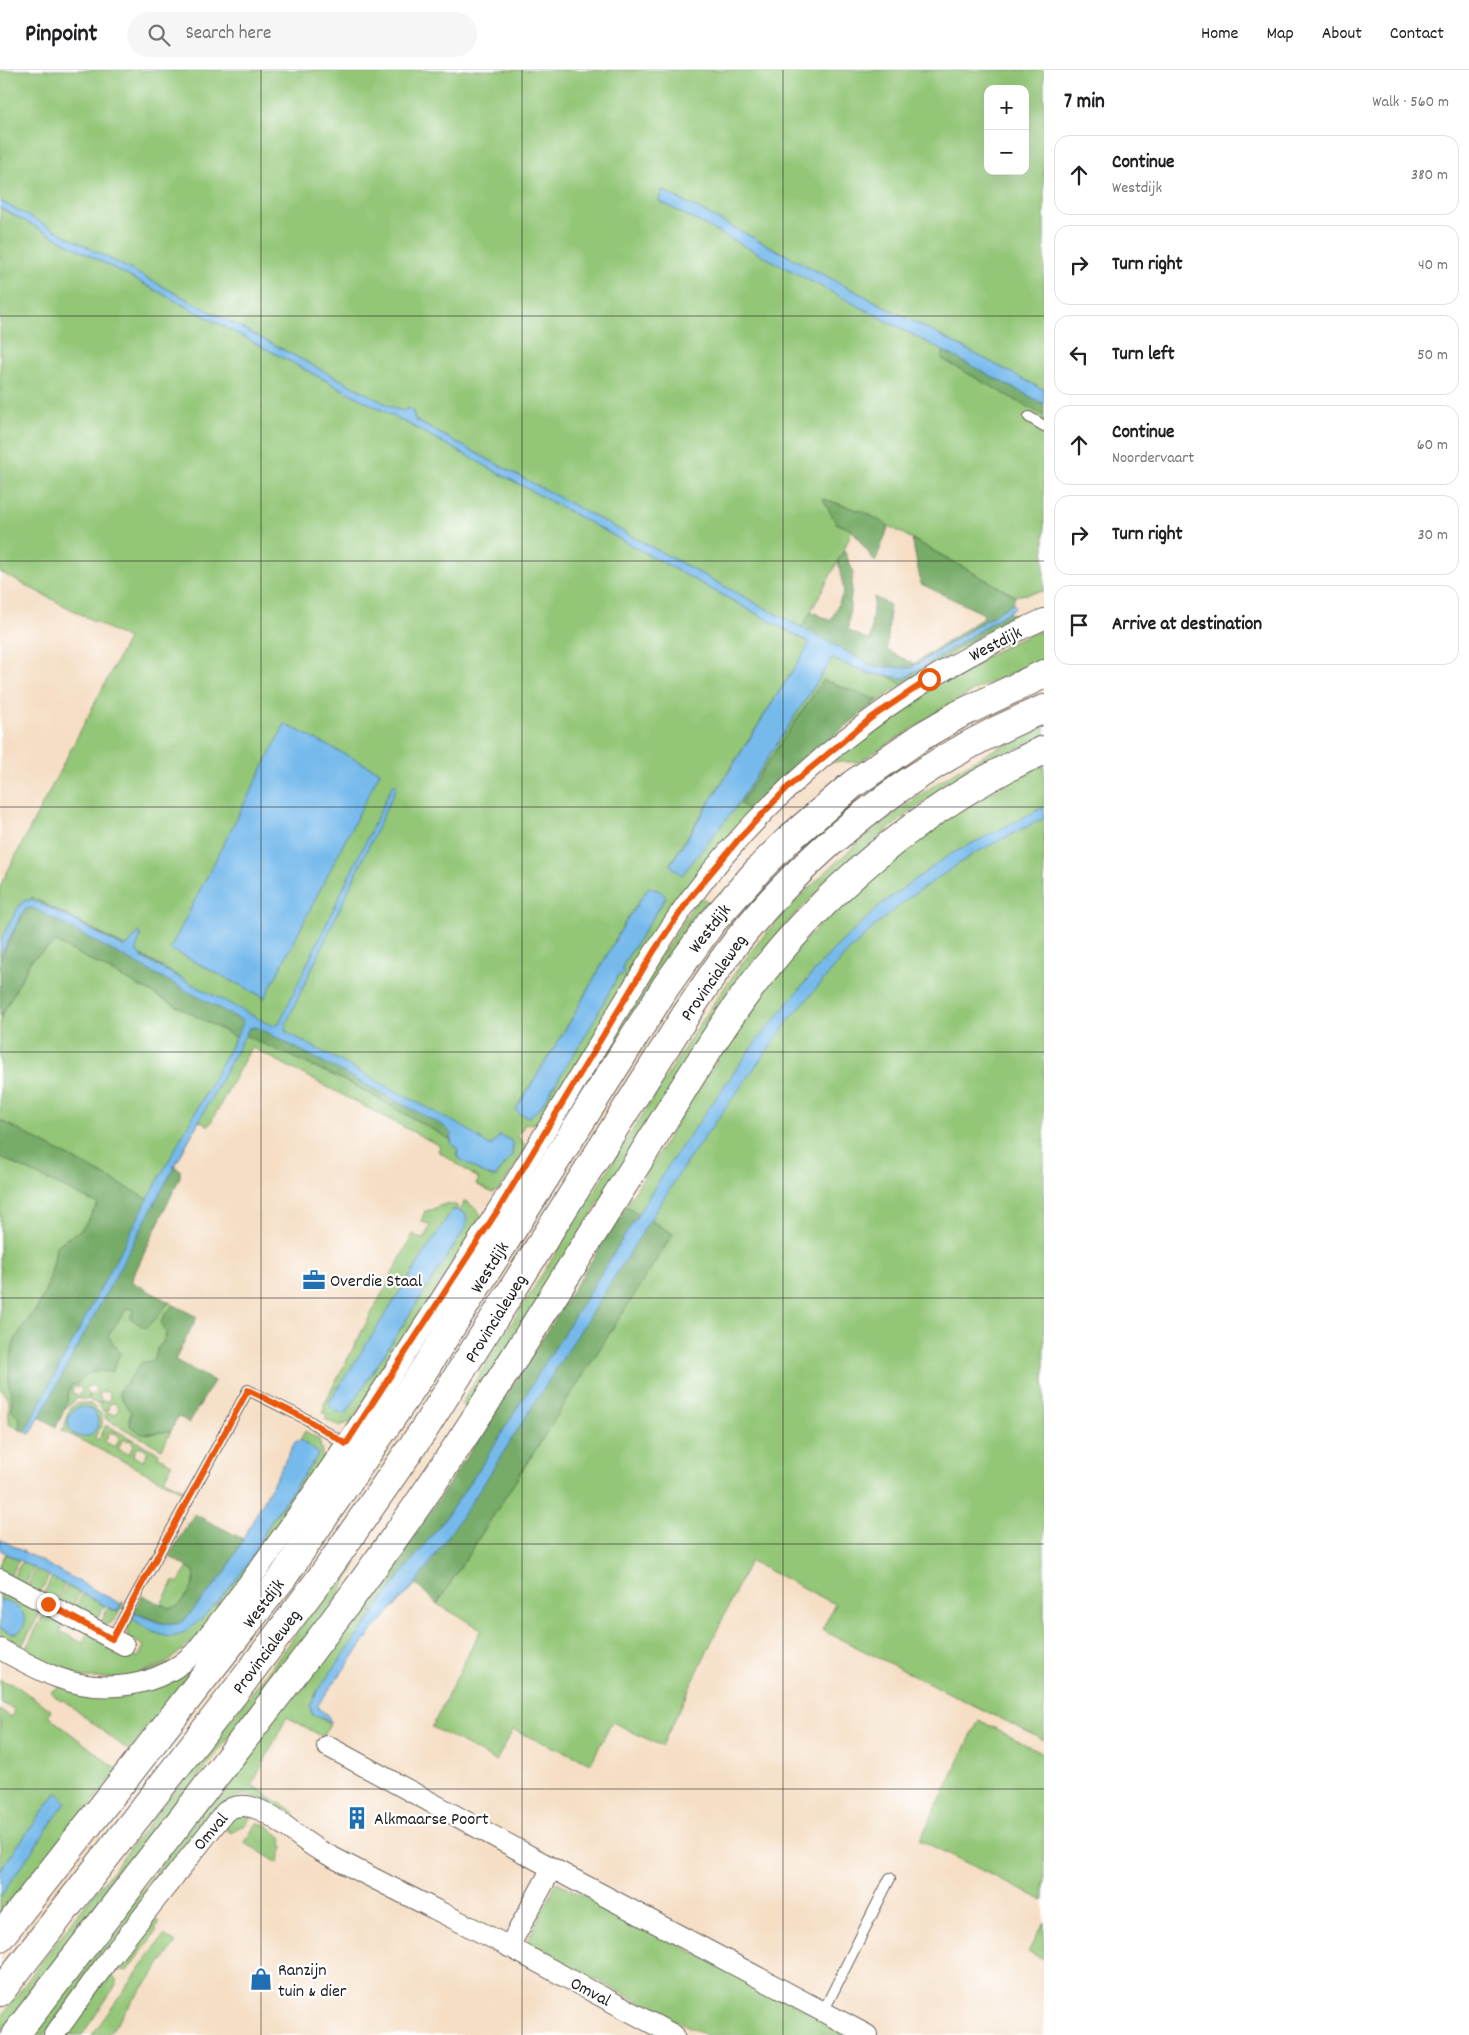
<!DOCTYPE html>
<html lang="en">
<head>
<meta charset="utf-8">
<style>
	:root { --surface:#fff; --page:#f6f6f6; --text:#202124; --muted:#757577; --line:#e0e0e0 }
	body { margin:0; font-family:Dekko,sans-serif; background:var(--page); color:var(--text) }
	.controls { position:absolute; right:15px; top:15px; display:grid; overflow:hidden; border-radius:10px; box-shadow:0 5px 20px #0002 }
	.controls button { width:45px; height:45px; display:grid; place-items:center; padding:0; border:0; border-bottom:1px solid var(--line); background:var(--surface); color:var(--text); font:25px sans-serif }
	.stop { position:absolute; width:15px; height:15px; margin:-11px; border:4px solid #ea580c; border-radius:50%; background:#fff }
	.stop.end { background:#ea580c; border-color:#fff; box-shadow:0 1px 5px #0008 }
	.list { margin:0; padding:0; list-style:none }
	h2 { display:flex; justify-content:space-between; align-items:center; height:65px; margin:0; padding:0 20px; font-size:21px }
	h2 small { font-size:16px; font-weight:400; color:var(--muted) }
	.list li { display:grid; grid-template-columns:32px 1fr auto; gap:15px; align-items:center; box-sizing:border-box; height:80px; margin:0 10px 10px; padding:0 10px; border:1px solid var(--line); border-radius:15px }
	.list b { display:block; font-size:19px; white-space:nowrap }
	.list p { margin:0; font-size:16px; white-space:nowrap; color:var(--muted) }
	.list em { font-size:16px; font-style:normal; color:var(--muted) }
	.icon { flex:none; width:28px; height:28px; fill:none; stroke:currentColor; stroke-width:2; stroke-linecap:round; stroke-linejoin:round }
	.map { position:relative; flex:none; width:1044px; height:1965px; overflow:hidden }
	header { display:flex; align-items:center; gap:30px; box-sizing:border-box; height:70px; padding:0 25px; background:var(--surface); border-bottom:1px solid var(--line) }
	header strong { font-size:24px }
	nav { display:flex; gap:28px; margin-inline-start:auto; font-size:18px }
	.search { width:350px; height:45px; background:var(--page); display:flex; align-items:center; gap:12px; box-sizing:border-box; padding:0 18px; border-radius:28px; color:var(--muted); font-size:19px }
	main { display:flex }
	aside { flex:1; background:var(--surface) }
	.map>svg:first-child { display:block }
	.green { fill:#93c677; stroke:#58714a; fill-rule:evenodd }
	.forest { fill:#76ab68; stroke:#496442 }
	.water { fill:#76baec; stroke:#496b84 }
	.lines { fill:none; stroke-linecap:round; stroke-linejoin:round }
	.lane-casing { stroke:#686057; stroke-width:12 }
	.street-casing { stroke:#686057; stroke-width:22 }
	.primary-casing { stroke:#686057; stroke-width:30 }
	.lane { stroke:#fff; stroke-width:10 }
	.street { stroke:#fff; stroke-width:20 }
	.primary { stroke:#fff; stroke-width:28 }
	.route { stroke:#ea580c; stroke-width:6 }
	.grid { fill:none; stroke:#1c1c1c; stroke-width:1; stroke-opacity:0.55 }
	.labels { text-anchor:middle; stroke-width:4.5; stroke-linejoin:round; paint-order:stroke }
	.street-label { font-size:18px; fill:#1c1c1c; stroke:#fff }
	.poi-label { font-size:18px; fill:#1c1c1c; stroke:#fff; text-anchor:start }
</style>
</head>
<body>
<header>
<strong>Pinpoint</strong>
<div class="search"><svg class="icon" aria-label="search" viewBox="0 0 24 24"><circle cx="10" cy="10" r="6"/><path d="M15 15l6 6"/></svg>Search here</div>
<nav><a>Home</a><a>Map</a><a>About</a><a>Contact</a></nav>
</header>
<main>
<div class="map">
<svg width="1044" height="1965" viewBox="0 0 1044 1965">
	<rect width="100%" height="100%" fill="#fff"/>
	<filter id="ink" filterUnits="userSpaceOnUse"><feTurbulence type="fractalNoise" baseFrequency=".02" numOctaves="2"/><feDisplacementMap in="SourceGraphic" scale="10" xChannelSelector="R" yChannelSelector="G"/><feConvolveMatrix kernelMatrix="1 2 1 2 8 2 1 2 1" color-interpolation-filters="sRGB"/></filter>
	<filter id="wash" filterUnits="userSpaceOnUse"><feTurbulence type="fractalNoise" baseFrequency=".0096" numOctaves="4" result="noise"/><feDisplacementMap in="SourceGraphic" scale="20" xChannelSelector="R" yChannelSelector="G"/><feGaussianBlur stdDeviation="1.12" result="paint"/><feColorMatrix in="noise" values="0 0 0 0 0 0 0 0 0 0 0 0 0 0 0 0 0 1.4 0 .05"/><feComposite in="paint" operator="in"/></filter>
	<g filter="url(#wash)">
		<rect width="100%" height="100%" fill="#f5dec4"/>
		<!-- green -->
		<path class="green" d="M0 0H1044V320L662 120 659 131 944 281 942 289 1044 346V521L1015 526 864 442 824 429 836 452 852 460 844 480 802 558 415 350 413 341 403 342 394 338 0 131ZM988 19H1025V101H988Z
			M0 138 440 371 810 573 670 794 736 737 832 589 871 604 889 606 903 614 839 659 781 713 732 763 675 831 677 837 548 1049 538 1053 525 1054 518 1066 527 1077 499 1120 492 1123 476 1114 479 1109 438 1081 440 1076 251 977 209 1056 199 1051 155 1133 0 1050V949L31 890 56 872 241 970 244 964 354 1015 451 1070V1074L458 1078 456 1085 491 1107H495C503 1097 514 1087 513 1074L500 1065 492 1075H487L481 1069 249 947 137 883 32 828 0 889V816L128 569 0 502ZM649 817 660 821 666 827 625 891C619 907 609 921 601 935 582 971 561 1004 540 1038L516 1039 570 952 627 849Z
			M1044 559V589L976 619 859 692H829L921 622 1013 572Z
			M1044 656V666C1011 681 977 697 946 717 867 770 794 838 736 914L469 1339 461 1334 692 966C718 927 744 887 775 853 828 796 887 745 953 703 981 685 1013 671 1044 656Z
			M1044 695V1670L822 1560 835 1534 750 1491 662 1676 612 1652 591 1693 513 1660 496 1691 432 1657 481 1559 437 1534 673 1164 626 1136C663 1076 699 1016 739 957 751 940 762 921 775 904 844 820 944 739 1044 695Z
			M700 826 713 836C595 1017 480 1202 355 1379 282 1482 207 1582 129 1681L63 1630 61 1631 50 1622 64 1614 84 1624 202 1583Z
			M0 1087 98 1134 83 1158 56 1176C54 1198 48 1220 36 1239 28 1251 17 1261 14 1275 11 1287 8 1302 9 1314 11 1324 13 1331 12 1341L19 1347 20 1353 18 1359 9 1353V1330L0 1317Z
			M465 1131 477 1139 482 1147 351 1352 339 1356 325 1349 328 1345 323 1343 325 1338 323 1336 413 1164 424 1170 430 1155 421 1151 425 1141C436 1140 446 1129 457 1136V1140H452L345 1345 466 1157V1144L459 1141Z
			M169 1232 174 1235 164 1246 162 1257 166 1262C166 1269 162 1272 158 1277 156 1280 156 1286 154 1290L141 1293 126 1314 121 1317 120 1326 131 1342 129 1349 149 1364 171 1361 162 1379 106 1349 104 1343 108 1341 110 1344H116L119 1338 115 1333 109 1334 108 1340 103 1341 99 1335 102 1331H108L110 1328 109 1323 104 1321 99 1324 101 1331 98 1334 89 1330 90 1326 96 1322 94 1315 86 1317V1321L89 1325 88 1329H79L78 1325 82 1321 80 1316 73 1317 72 1323 76 1324 77 1329 65 1339 71 1315 77 1314C83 1305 87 1302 98 1301L116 1277 108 1266 127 1238H133L134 1242 131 1245 162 1240Z
			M81 1333 91 1334 102 1345V1356L95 1367 97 1370 101 1366 106 1355 116 1360 114 1364 109 1362 105 1372 115 1377 120 1367 116 1364 117 1361 130 1368 128 1371 123 1369 118 1379 129 1384 134 1374 130 1371 131 1368 144 1375 142 1378 138 1376 133 1386 143 1391 148 1382 144 1379 145 1376 159 1383 158 1387 172 1394 164 1410 183 1419 182 1421 61 1360 65 1357C66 1345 68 1336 81 1333Z
			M305 1361 319 1369 323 1388 321 1396 207 1558 167 1593 126 1608H85L23 1584 46 1540 66 1550 60 1561 82 1573 88 1562 138 1588 144 1576 130 1568 127 1564 128 1554 132 1548 152 1560 201 1549 229 1518 250 1490 266 1459 316 1388 318 1383 300 1370Z
			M6 1484 19 1490 10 1507 0 1502V1494Z
			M22 1492 34 1498 25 1515 12 1509Z
			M355 1492 357 1493 335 1530 0 1964V1948L44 1888 271 1598 330 1518 333 1520Z
			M188 1497 194 1501C197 1516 187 1525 178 1536L169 1538 161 1534 174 1511 178 1513Z
			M36 1499 49 1506 40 1523 27 1517Z
			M52 1507 65 1514 56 1532 43 1525Z
			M67 1516 80 1523 71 1539 58 1532Z
			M0 1522 22 1533 32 1532 43 1538 19 1581 0 1572V1558L10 1563 24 1545 17 1538 0 1529Z
			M83 1524 105 1536 95 1552 73 1540Z
			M122 1532 124 1533C118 1544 114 1557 100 1554L108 1538 117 1542Z
			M366 1538 375 1543 318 1620 310 1636 312 1644 330 1653 323 1667 287 1647 252 1715 294 1742 296 1748 294 1751C274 1736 251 1714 226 1732L44 1965H30L332 1573Z
			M0 1610 15 1615 51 1640 48 1646 118 1700 0 1851V1827L65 1732 57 1722 0 1800V1640L12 1647 14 1639 0 1632Z
			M979 1650 1044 1684V1831L920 1770Z
			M234 1746H252L243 1757 241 1756 231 1763 224 1757Z
			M258 1752 263 1755 264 1753 282 1768 283 1777 278 1793 244 1772Z
			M557 1812 854 1965H705L526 1874Z
			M151 1846 159 1852 155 1858 157 1860 127 1901 120 1900 116 1896 117 1891Z
			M1044 1852V1889L1028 1882Z
			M164 1865 176 1873 108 1965H92Z
			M109 1903 116 1909V1915L82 1965H65Z"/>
		<!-- forest -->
		<path class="forest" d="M944 281 1044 334V346L942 289Z
			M823 429 864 442 889 456 875 492 852 460 836 453Z
			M912 469 1015 526 1013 533 911 598 873 596 802 558 811 541 831 551 844 521 838 490 844 480 853 501 848 560 870 571 874 527 890 535 887 580 914 594 983 548 984 544 921 514Z
			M1008 542 1013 545 903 615 888 606 905 608Z
			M823 610 878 630 780 710 749 740 740 734Z
			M32 827 137 883 249 947 477 1067 451 1070 354 1015 244 965 241 970 56 872 31 890 0 949V889Z
			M0 1050 154 1132 173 1096 180 1100V1107L132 1209V1212L169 1232 154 1251 145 1258 130 1248 134 1242 133 1239 127 1238 108 1266 120 1283 112 1302C96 1301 87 1300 77 1314L71 1315 63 1343 56 1357 35 1344 26 1362 18 1359 20 1353 19 1347 12 1341C13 1331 11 1324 9 1315 8 1302 11 1285 14 1273 19 1259 30 1250 37 1238 48 1219 54 1197 56 1176L83 1158 98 1134 0 1087Z
			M626 1136 673 1164 437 1534 416 1514 382 1549 366 1538 487 1356Z
			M174 1235 197 1247 175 1290 214 1311 189 1353 178 1346 171 1361 142 1364 130 1356 131 1342 120 1326 119 1321 126 1314 141 1293 154 1290 158 1278 162 1274 166 1266V1262L161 1253 164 1246Z
			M194 1444 243 1469 225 1503 184 1551C164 1561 154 1546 134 1544L135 1539 142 1525 169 1538 178 1536C187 1525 197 1516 194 1501L169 1486Z"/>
		<!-- water -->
		<path class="water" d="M662 120 1044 320V334L659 131Z
			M0 131 394 338 403 341 409 338 413 341 415 350 873 596 911 598 1013 533 1016 537 905 608 871 604 832 589 736 737 682 805 670 795 810 573 440 371 0 138Z
			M285 654 380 702 265 928 170 879Z
			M393 714 397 716 286 954V962L467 1059 488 1075H492L500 1065 510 1070 513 1074 512 1085 495 1107 482 1103 457 1087 458 1078 451 1074 452 1064 444 1056 268 963 255 957 249 958 31 1363 28 1364 26 1360 148 1129 243 954 241 950 33 838 26 839 23 843 0 885C0 869 4 863 12 849 15 843 19 833 26 830 35 826 109 871 124 877L128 875 139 862 141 865 136 880 144 889 271 955 279 953Z
			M1044 737V748L973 784 910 827 876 855 847 883 789 950 686 1093 479 1421 416 1513 372 1561 318 1635 319 1639 327 1644 331 1652 312 1644 310 1636 318 1620 405 1500 447 1446 480 1398 668 1096 751 978 812 904 832 881 883 833 949 785Z
			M649 817 660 821 666 827 625 891 622 900 624 902 622 906 619 904 586 965 540 1038 529 1047 519 1044 516 1039 570 952 627 849Z
			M452 1140H457L466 1144 467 1152 466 1157 345 1345 335 1341 328 1334Z
			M68 1352a15 15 0 1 1 30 0a15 15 0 1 1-30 0Z
			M300 1370 318 1383 316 1388C302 1408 287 1427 274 1447 264 1461 259 1476 250 1490 238 1510 197 1560 176 1566 164 1570 141 1556 132 1548L134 1544H137C153 1550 168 1559 184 1551L225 1503 295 1372Z
			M0 1469 121 1534 117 1542 0 1480Z
			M0 1529C7 1532 16 1535 21 1541 28 1549 24 1565 11 1563 7 1562 3 1559 0 1558Z
			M57 1722 66 1732 0 1827V1800Z"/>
	</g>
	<g filter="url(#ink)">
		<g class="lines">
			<defs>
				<path id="lane" d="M1029 347 1044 356
					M112 1569 248 1320 308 1350 346 1375
					M823 1942 890 1808"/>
				<path id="street" d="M0 1509 124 1575
					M0 1579C18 1589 36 1599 56 1607 103 1625 160 1618 196 1581 218 1552 241 1524 262 1494 345 1380 421 1261 496 1142 538 1075 579 1006 620 938 643 901 664 864 690 829 780 707 905 610 1044 549
					M327 1676 552 1798 867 1965
					M509 1877 552 1798
					M54 1965 109 1889 225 1742C255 1719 293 1767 319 1780 381 1813 445 1844 508 1876 563 1906 619 1936 674 1965"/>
				<path id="primary" d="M0 1867 283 1507 422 1303 666 916 712 852 761 797 789 769 853 714 922 666 958 645 1044 604
					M0 1922 238 1618 326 1501 423 1361 687 943C706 915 724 886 746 860 825 764 929 686 1044 639
					M15 1965C76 1886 137 1806 199 1727 272 1632 346 1538 414 1440 492 1328 562 1210 636 1095 677 1030 716 961 764 900 839 807 935 729 1044 680"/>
			</defs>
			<!-- lane casing -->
			<use href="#lane" class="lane-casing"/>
			<!-- street casing -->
			<use href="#street" class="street-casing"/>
			<!-- primary casing -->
			<use href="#primary" class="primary-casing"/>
			<!-- lane -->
			<use href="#lane" class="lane"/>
			<!-- street -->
			<use href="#street" class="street"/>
			<!-- primary -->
			<use href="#primary" class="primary"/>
		</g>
	</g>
	<g class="lines" filter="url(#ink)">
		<!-- route -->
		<path class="route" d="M48 1534 112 1569 248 1320 308 1350 346 1374 498 1140 654 881 690 828 738 770 788 717 871 648 929 609"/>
	</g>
	<!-- grid -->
	<path class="grid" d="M261 0V1965M522 0V1965M783 0V1965M0 246H1044M0 491H1044M0 737H1044M0 982H1044M0 1228H1044M0 1474H1044M0 1719H1044"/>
	<!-- icons -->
	<defs>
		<symbol id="office-bare" viewBox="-9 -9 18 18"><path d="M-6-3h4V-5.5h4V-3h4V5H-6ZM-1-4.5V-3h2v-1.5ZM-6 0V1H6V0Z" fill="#1f6fb2" stroke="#fff" stroke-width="2.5" paint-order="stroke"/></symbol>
		<symbol id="building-bare" viewBox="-9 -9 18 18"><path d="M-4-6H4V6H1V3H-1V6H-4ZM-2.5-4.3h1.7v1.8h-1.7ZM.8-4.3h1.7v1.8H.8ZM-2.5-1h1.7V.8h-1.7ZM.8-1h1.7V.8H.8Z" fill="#1f6fb2" stroke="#fff" stroke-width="2.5" paint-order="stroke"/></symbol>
		<symbol id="shop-bare" viewBox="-9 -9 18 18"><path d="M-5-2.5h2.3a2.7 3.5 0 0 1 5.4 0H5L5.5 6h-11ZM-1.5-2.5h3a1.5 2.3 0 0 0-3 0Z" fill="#1f6fb2" stroke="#fff" stroke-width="2.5" paint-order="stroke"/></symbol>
	</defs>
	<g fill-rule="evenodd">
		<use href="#office-bare" x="298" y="1194" width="32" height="32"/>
		<use href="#building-bare" x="341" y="1732" width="32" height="32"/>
		<use href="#shop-bare" x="245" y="1893" width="32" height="32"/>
	</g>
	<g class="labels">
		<!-- street labels -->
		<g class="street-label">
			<text transform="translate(995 573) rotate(-27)" y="6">Westdijk</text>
			<text transform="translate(709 858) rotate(-52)" y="6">Westdijk</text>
			<text transform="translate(713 907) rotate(-55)" y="6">Provincialeweg</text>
			<text transform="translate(489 1197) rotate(-58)" y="6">Westdijk</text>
			<text transform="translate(495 1248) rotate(-58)" y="6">Provincialeweg</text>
			<text transform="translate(263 1533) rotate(-53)" y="6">Westdijk</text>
			<text transform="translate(266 1581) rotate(-53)" y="6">Provincialeweg</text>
			<text transform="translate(210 1761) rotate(-50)" y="6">Omval</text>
			<text transform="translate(591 1921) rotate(28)" y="6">Omval</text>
		</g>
		<!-- poi labels -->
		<g class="poi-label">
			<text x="330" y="1216">Overdie Staal</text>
			<text x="374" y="1754">Alkmaarse Poort</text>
			<text x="278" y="1905">Ranzijn<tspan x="278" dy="21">tuin &amp; dier</tspan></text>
		</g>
	</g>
</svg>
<div class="controls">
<button>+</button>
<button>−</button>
</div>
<div class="stop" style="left:929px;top:609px"></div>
<div class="stop end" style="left:48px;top:1534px"></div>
</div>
<aside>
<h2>7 min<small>Walk · 560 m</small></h2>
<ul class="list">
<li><svg class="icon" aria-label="ahead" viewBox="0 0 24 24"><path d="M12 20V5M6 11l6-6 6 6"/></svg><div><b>Continue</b><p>Westdijk</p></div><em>380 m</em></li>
<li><svg class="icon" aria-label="right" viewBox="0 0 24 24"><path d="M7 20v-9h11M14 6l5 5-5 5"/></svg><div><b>Turn right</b></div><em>40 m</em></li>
<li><svg class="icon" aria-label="left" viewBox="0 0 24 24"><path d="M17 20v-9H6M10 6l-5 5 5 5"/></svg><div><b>Turn left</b></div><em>50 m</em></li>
<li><svg class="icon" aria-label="ahead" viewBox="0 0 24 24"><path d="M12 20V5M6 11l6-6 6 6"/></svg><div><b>Continue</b><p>Noordervaart</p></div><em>60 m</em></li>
<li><svg class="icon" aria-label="right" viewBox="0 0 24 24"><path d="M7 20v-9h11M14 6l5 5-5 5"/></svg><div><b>Turn right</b></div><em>30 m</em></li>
<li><svg class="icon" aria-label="arrive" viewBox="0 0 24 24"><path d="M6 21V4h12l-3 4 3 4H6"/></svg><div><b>Arrive at destination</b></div></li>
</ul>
</aside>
</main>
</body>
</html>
